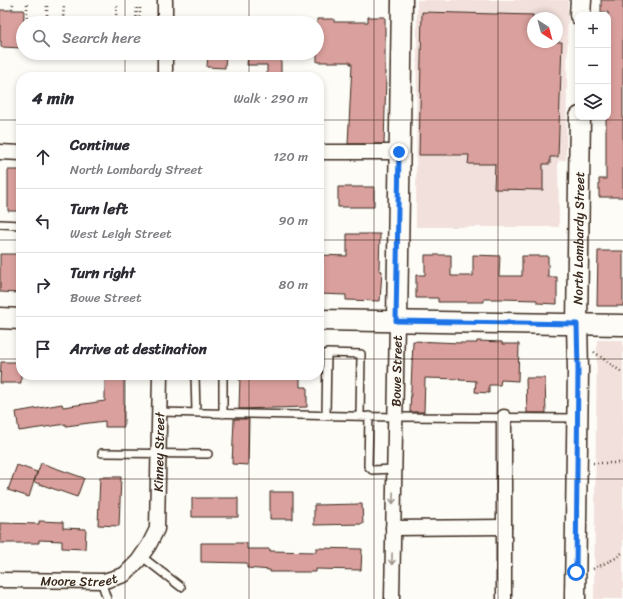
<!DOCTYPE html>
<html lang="en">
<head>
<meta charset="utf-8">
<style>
	:root { --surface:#fff; --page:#f2f2f3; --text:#2b2b33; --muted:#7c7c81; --line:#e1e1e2 }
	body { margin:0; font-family:Sriracha,sans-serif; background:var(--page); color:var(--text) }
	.controls { position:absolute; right:12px; top:12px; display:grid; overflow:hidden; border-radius:8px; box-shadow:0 2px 6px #0003 }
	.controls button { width:36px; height:36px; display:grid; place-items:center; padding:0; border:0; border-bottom:1px solid var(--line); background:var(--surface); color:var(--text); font:20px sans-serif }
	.compass { position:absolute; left:527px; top:12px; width:36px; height:36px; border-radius:50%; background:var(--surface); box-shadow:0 2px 6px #0003; rotate:144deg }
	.stop { position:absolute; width:12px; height:12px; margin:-9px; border:3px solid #1a73e8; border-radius:50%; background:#fff }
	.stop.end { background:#1a73e8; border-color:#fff; box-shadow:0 1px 4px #0008 }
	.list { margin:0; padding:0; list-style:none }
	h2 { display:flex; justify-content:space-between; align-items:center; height:52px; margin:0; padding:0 16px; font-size:17px }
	h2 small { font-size:13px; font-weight:400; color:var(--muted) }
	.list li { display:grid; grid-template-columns:26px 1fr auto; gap:12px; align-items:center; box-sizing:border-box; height:64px; padding:0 16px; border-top:1px solid var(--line) }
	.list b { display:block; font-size:15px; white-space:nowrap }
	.list p { margin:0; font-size:13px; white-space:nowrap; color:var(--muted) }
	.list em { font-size:13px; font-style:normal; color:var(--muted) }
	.icon { flex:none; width:22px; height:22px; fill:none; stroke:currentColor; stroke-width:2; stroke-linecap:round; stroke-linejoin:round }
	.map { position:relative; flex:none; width:623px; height:599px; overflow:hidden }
	.search { position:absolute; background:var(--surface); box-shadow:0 2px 6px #0003; left:16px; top:16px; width:308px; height:44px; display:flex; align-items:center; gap:10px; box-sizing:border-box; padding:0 14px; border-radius:22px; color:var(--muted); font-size:15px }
	.panel { position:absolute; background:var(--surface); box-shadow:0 2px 6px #0003; left:16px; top:72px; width:308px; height:308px; border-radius:16px }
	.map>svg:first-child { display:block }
	.built { fill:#f2e0dc; fill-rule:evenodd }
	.building { fill:#daa09d; stroke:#3b2a1e }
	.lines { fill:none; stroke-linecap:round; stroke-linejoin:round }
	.lane-casing { stroke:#3b2a1e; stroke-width:10 }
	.street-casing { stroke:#3b2a1e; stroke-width:17 }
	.secondary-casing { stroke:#3b2a1e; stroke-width:23 }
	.path { stroke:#3b2a1e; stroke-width:2.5; stroke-dasharray:1 3; stroke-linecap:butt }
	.lane { stroke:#fdfcf7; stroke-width:7 }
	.street { stroke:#fdfcf7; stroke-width:14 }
	.secondary { stroke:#fdfcf7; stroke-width:20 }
	.oneway { stroke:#9c938a }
	.route { stroke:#1a73e8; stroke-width:5 }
	.grid { fill:none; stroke:#3b2a1e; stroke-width:1; stroke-opacity:0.55 }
	.labels { text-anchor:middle; stroke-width:3; stroke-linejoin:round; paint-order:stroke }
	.street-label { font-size:13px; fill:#3b2a1e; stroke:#fdfcf7 }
</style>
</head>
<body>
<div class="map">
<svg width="623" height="599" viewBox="0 0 623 599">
	<rect width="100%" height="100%" fill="#fdfcf7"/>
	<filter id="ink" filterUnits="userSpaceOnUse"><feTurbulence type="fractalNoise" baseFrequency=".025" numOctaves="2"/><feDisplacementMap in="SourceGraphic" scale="8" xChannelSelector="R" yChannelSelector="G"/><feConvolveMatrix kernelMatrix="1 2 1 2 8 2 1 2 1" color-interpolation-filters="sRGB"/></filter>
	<g filter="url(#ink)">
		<!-- built -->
		<path class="built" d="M417 0H568L566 160 558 161 559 227H416ZM533 18H557V42H533Z
			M597 340H623V599H594Z"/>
		<!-- building -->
		<path class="building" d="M601 0H623V197H599V179H606V117H608V12H601Z
			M0 10H24L23 48 1 47V41H0Z
			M422 12 533 15V42H562L558 157H550V164H543V190L494 189 495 164H468L469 155H419Z
			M368 17H385V76H386L384 144H348L352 64H350V62H317V19H334V22H368Z
			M208 53H226L225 68 207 67Z
			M248 53H281V77H267V65H247Z
			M8 170H21V211H8Z
			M338 187H374V207H338Z
			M347 234H380L379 270 382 271 380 301 346 300V295L319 294V255L347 256Z
			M598 251H623V306H597Z
			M0 254H18V259H21V293L0 292Z
			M425 255H451V276H473V255L500 256 499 276H522V256H548V277H557V304L537 303V300L501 299H484V302H438V298H416V275H425Z
			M413 341 461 343H477V341L502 342V344H519L518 381 501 380 500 385H489V393L475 392 476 381 459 380 460 379 425 378 424 412H410Z
			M1 362H21V383H0Z
			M240 375H300V387H307V407L239 409Z
			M526 378H545L546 413H527Z
			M105 379H124V427H105V421L66 426V424L19 431 16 412 62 404 63 407 105 401Z
			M234 419H249L248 465 232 464Z
			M41 463 84 478 77 497 34 482Z
			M17 465 37 472 29 497 8 490Z
			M100 477H121L119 526 98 525Z
			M270 492H293V519H270Z
			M192 498H238V517H192Z
			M362 504 363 524 314 525V505Z
			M39 521 63 522V528L86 529 85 549 62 548V541L39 540V543H0V523L39 524Z
			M201 543H247V549H270V551L316 552V548L362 549 361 570 316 569V572H270V570L247 568V563L201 562Z"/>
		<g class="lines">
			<defs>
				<path id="lane" d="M0 224 21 225
					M195 375 196 413
					M223 375V414
					M159 412 395 417 577 418
					M326 415 327 353 361 354 360 416
					M369 416 368 466 372 470 394 469
					M102 453 208 454
					M141 556 181 587
					M101 581 107 599"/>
				<g id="street">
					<path d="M165 23V0"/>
					<path d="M165 77V53"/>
					<path d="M0 152 21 153"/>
					<path d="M319 152H399"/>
					<path d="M393 528 504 527"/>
					<path id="s1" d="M0 580 104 581 124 575 138 561 149 545 157 529 160 375"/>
					<path id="s2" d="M392 599 397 321"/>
					<path d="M504 599V417"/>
				</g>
				<g id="secondary">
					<path d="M580 15 581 0"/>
					<path d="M0 318 21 319"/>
					<path d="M319 320 623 325"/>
					<path d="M397 321 402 0"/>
					<path id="s3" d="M575 599 578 370 577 324 580 117"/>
				</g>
			</defs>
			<!-- lane casing -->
			<use href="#lane" class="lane-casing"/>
			<!-- street casing -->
			<use href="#street" class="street-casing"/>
			<!-- secondary casing -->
			<use href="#secondary" class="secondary-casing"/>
			<!-- path -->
			<path class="path" d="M13 4 12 9 14 10
				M27 4V23
				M117 6 116 16 118 21
				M63 18H64V23
				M136 21 137 6
				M140 21V6
				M47 23V5
				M61 23V19L63 18 64 5
				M594 352 623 373
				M593 463H623
				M593 569 616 558 623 552"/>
			<!-- lane -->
			<use href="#lane" class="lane"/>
			<!-- street -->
			<use href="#street" class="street"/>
			<!-- secondary -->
			<use href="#secondary" class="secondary"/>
		</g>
		<!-- one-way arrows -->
		<defs><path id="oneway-shaft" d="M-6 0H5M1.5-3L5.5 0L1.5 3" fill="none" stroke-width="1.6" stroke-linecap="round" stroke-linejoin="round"/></defs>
		<g class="oneway">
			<use href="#oneway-shaft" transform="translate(393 498) rotate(91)"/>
			<use href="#oneway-shaft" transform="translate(392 559) rotate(91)"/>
		</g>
	</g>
	<g class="lines" filter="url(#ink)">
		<!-- route -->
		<path class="route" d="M399 152 396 321 577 324 578 370 576 572"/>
	</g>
	<!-- grid -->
	<path class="grid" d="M125 0V23M249 0V23M374 0V599M498 0V599M125 53V77M249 53V77M0 120H21M319 120H623M0 240H21M319 240H623M0 359H21M319 359H623M125 375V599M249 375V599M0 479H623"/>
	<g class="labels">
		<!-- street labels -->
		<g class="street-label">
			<text dy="5" stroke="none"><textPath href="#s3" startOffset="361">North Lombardy Street</textPath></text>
			<text dy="5" stroke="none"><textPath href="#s2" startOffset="228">Bowe Street</textPath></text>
			<text dy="5" stroke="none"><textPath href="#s1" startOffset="259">Kinney Street</textPath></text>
			<text dy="5" stroke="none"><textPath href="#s1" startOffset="79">Moore Street</textPath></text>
		</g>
	</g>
</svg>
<div class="controls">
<button>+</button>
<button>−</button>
<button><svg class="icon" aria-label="layers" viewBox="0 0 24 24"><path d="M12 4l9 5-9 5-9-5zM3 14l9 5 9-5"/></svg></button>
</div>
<svg class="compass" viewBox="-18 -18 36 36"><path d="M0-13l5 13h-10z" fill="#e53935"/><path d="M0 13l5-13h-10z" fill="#7c7c81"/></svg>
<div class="stop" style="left:576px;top:572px"></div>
<div class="stop end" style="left:399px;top:152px"></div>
<div class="search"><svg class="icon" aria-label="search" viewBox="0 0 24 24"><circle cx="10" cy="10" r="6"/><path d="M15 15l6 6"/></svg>Search here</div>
<section class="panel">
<h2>4 min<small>Walk · 290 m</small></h2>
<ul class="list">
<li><svg class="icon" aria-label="ahead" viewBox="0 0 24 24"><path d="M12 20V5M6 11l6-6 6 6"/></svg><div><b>Continue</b><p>North Lombardy Street</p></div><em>120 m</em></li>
<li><svg class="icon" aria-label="left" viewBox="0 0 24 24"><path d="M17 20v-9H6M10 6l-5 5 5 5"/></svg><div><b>Turn left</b><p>West Leigh Street</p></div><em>90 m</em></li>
<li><svg class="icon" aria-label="right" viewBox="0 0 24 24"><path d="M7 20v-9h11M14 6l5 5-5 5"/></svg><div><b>Turn right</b><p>Bowe Street</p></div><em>80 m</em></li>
<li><svg class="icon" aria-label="arrive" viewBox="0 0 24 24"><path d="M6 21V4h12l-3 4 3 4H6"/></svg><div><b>Arrive at destination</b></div></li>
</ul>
</section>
</div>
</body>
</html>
